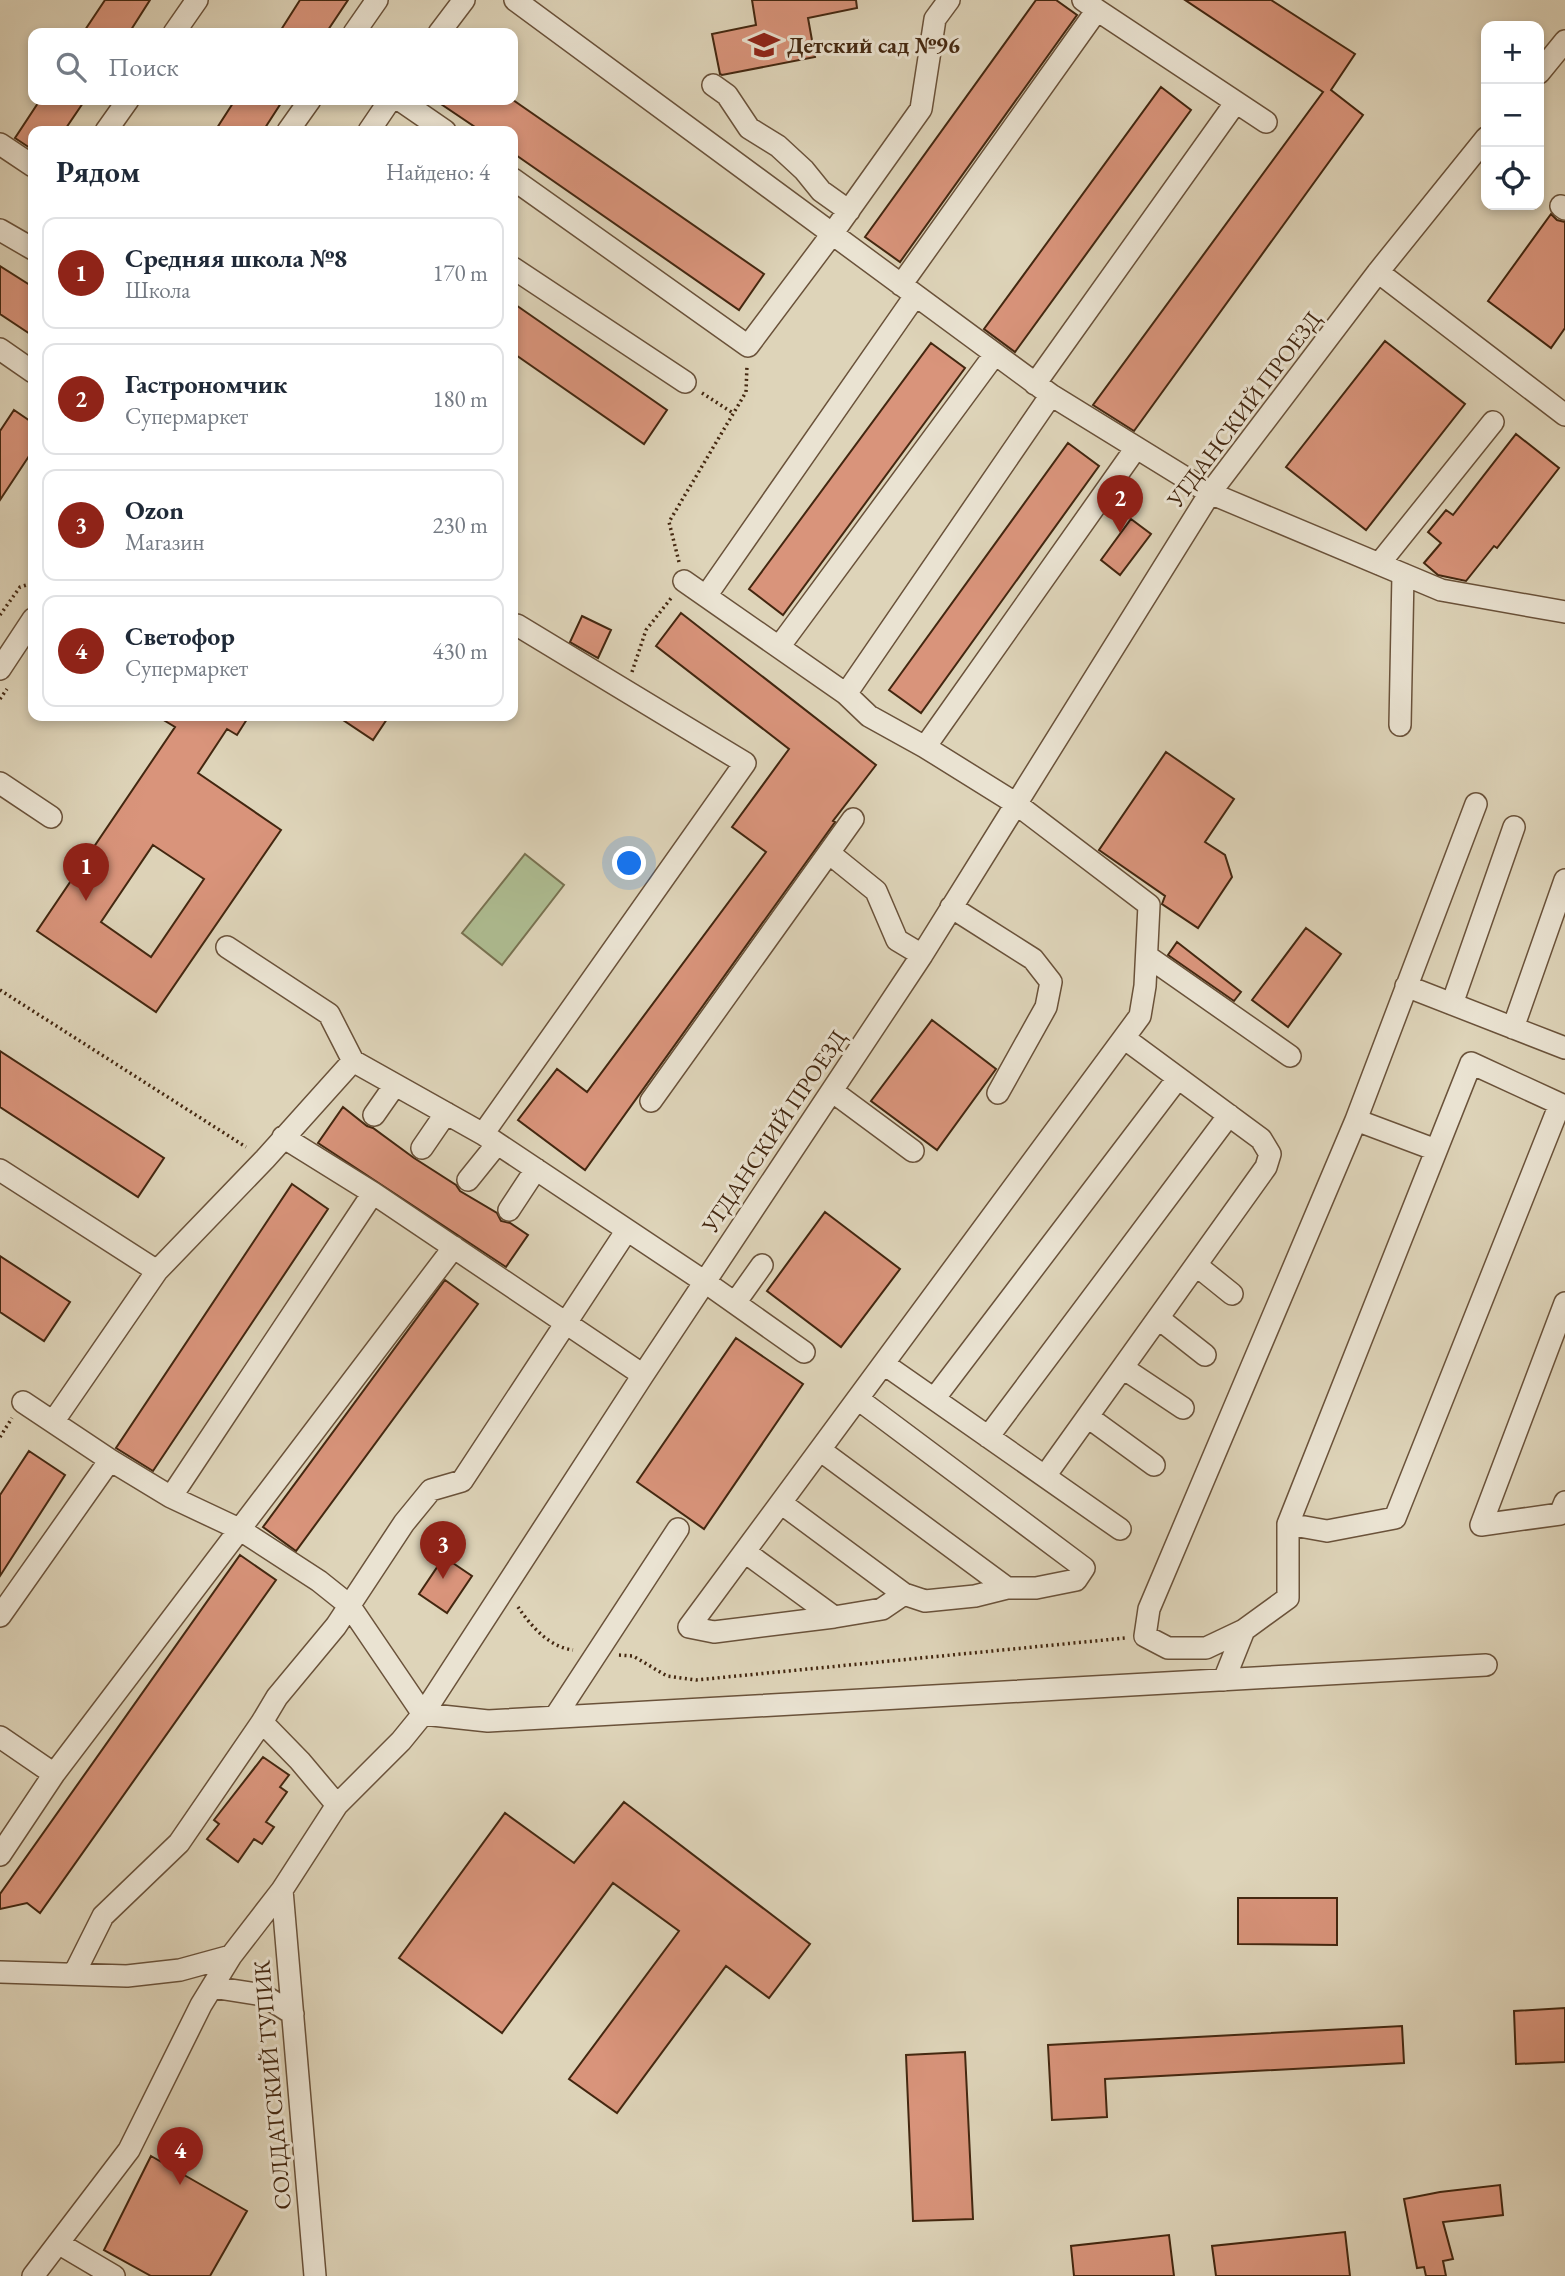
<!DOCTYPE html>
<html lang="ru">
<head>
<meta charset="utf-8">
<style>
	:root { --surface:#fff; --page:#f6f6f7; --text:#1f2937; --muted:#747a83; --line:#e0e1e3; --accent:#8f2418 }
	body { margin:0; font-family:"EB Garamond",serif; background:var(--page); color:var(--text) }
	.controls { position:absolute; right:21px; top:21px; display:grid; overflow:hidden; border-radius:14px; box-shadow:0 4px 10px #0003 }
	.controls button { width:63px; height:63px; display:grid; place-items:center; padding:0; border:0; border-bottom:2px solid var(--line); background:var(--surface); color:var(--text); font:35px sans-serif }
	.you { position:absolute; left:630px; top:864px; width:24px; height:24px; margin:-18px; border:5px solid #fff; border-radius:50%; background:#1a73e8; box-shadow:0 0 0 10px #1a73e833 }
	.badge { display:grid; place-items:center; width:46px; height:46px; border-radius:50%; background:var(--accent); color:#fff; font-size:23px; font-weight:700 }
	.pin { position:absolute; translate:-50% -58px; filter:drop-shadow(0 2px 4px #0008) }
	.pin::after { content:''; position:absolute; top:37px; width:24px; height:21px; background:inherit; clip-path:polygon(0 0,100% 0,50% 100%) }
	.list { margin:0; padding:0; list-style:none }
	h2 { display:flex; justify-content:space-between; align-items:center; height:91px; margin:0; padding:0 28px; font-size:30px }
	h2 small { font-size:23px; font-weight:400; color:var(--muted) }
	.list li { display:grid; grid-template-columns:46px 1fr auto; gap:21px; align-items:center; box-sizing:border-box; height:112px; margin:0 14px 14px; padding:0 14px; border:2px solid var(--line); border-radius:14px }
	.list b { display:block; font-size:26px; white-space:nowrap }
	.list p { margin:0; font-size:23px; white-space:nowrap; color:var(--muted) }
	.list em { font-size:23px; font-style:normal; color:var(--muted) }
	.icon { flex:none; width:38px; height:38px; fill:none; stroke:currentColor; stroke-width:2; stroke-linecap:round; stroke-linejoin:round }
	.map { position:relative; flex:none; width:1565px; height:2276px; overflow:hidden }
	.search { position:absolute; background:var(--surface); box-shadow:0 4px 10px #0003; left:28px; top:28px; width:490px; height:77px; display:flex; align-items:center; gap:18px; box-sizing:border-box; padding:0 24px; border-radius:14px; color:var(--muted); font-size:26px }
	.panel { position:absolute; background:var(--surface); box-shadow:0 4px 10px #0003; left:28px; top:126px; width:490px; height:595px; border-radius:14px }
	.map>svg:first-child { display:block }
	.green { fill:#aebd92; stroke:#787251; stroke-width:2 }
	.building { fill:#d9947b; stroke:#432710; stroke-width:2; fill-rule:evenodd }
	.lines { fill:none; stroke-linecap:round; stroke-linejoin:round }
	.minor-casing { stroke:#6a523a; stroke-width:24 }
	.path { stroke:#432710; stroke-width:3.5; stroke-dasharray:2 3.5; stroke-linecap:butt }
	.minor { stroke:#eae3d2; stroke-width:21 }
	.labels { text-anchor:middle; stroke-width:6; stroke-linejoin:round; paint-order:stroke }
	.poi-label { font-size:23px; font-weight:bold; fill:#432710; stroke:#eae3d2; text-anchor:start }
	.street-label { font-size:23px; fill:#432710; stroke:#eae3d2 }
</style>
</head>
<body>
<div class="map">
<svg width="1565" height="2276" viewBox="0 0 1565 2276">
	<rect width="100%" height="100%" fill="#ded4b9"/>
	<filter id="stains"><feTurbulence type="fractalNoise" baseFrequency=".00286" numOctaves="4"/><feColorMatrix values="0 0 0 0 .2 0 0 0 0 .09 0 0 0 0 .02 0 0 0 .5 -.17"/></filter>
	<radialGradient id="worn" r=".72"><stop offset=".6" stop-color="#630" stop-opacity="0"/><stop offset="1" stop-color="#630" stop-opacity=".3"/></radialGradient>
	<!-- green -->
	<path class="green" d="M525 854 564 885 502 965 462 933Z"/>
	<!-- building -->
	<path class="building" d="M105 0H150L129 33H83Z
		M300 0H348L326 33H279Z
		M752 0H856L857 8 808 18 815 57 722 75 720 74 712 34 756 25Z
		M1036 0H1056L1077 15 900 262 865 237Z
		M1185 0H1271L1355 54 1331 90 1363 115 1134 431 1093 405 1323 92Z
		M1161 87 1191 110 1015 352 984 329Z
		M40 100H85L64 131H33V150L15 138Z
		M235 100H283L263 131H215Z
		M435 100H513L764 274 739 310 513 153V131H481Z
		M1551 214 1557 220 1565 222V328L1551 348 1488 301Z
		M0 266 33 287V336L0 314Z
		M513 303 667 410 644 444 513 353Z
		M1385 341 1465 404 1366 530 1286 467Z
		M931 343 965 368 783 615 749 589Z
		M14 410 33 423V450L0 500V431Z
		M1516 434 1559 468 1497 548 1494 546 1466 581 1438 575 1424 563 1441 543 1428 532 1446 510 1453 515Z
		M1068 443 1099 466 921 713 889 690Z
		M1131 519 1151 534 1120 575 1101 560Z
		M681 613 876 765 833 821 835 822 585 1170 518 1120 557 1069 587 1092 766 852 732 827 789 749 656 646Z
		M582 616 611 630 598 658 570 642Z
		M157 716H249L237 735 227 729 198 773 281 830 156 1012 37 931 175 727ZM153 845 204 879 151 957 101 922Z
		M337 716H389L373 740Z
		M1166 752 1234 799 1205 842 1225 855 1232 877 1198 928 1162 904 1165 896 1099 850Z
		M1306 928 1341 954 1288 1027 1252 1000Z
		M1177 942 1241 992 1234 1001 1168 955Z
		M932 1020 996 1069 937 1150 871 1101Z
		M0 1051 164 1158 138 1197 0 1107Z
		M343 1107 367 1126 373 1128 414 1158 456 1185 460 1191 497 1213 501 1221 510 1223 528 1235 506 1267 318 1143Z
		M292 1184 328 1209 153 1471 116 1448Z
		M825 1212 900 1269 841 1347 767 1291Z
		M0 1256 70 1302 44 1341 0 1312Z
		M445 1280 478 1304 296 1551 263 1527Z
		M736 1338 803 1384 704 1529 637 1482Z
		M29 1451 65 1475 0 1576V1495Z
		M240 1555 276 1580 40 1913 27 1903 0 1909V1894Z
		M444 1557 472 1576 447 1613 419 1594Z
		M263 1757 289 1775 280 1787 287 1792 266 1822 274 1827 262 1844 254 1839 238 1862 207 1839 219 1824 214 1820Z
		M624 1802 810 1944 769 1998 726 1966 617 2113 569 2079 679 1931 613 1883 502 2033 399 1958 505 1813 574 1863Z
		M1238 1898H1337V1945L1238 1944Z
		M1565 2008V2062L1516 2064 1514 2011Z
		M1402 2026 1404 2063 1105 2079 1107 2117 1052 2120 1048 2045Z
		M965 2052 973 2219 913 2221 906 2055Z
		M151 2156 247 2211 210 2276H151L104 2250Z
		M1500 2185 1503 2215 1443 2222 1453 2259 1443 2261 1446 2276H1426L1424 2267 1417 2268 1404 2199 1440 2192Z
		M1345 2232 1350 2276H1216L1212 2246Z
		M1169 2235 1174 2276H1074L1071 2246Z"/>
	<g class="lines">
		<defs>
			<path id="minor" d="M515 0 1051 395 1210 493 1441 590 1565 612
				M1097 10 1266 122
				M174 33 197 0
				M354 33 377 0
				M439 33 464 0
				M1539 73 1565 41
				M713 85 727 95 749 128 778 146 804 170 821 191 849 211
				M400 100 445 131
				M106 131 128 100
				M288 131 310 100
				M369 131 390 100
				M0 144 33 166
				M513 179 748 346 832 234 921 109 935 19 949 0
				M1561 206 1565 209
				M0 230 33 249
				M513 268 685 382
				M1378 272 1565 415
				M901 285 1097 10 1083 0
				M0 349 33 372
				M1035 384 1236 102
				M1379 564 1493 422
				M684 581 846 694 869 716 925 747 1015 803 1149 905 1145 986 1140 1016 689 1627 714 1632 834 1617
				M706 596 915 296
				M779 647 995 354
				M0 669 33 619
				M846 694 1051 395
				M1400 725 1403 574
				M925 747 1136 448
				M0 783 51 817
				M829 853 876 891 897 940 922 955
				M951 907 1033 959 1051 982 1046 1007 998 1093
				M227 947 329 1014 353 1061
				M1147 956 1290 1056
				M1406 986 1565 1048
				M1452 1004 1514 827
				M1513 1028 1565 880
				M832 1091 913 1151
				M651 1101 853 819
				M374 1115 395 1085
				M483 1134 745 763 517 625 513 627
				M283 1137 373 1193 643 1375
				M422 1148 446 1113
				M1436 1150 1356 1120 1476 804
				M0 1170 157 1271
				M468 1180 497 1144
				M509 1210 536 1169
				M1196 1265 1232 1294
				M735 1303 762 1265
				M1565 1303 1481 1525 1560 1514 1565 1502
				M1158 1318 1205 1355
				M804 1352 705 1282 483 1134 353 1061 265 1159 157 1271 53 1422 110 1460 171 1497 239 1529 319 1581 349 1605 423 1714 488 1721 1486 1665
				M884 1364 1120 1529
				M1123 1368 1183 1408
				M934 1399 1178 1078
				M23 1402 53 1422
				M1088 1417 1154 1465
				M988 1437 1229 1115
				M820 1450 1007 1588H1036L1076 1580 1084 1568 858 1399
				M1045 1476 1266 1167 1270 1154 1261 1139 1124 1038
				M171 1497 373 1193
				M781 1503 904 1594 925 1601 975 1596 1007 1588
				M745 1552 834 1617 882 1609 904 1594
				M0 1616 110 1460
				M1244 1630 1206 1648H1168L1145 1636 1149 1609 1356 1120
				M1224 1680 1244 1630 1288 1598V1524L1327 1531 1395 1518 1560 1104 1471 1063 1288 1524
				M555 1717 678 1529
				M0 1737 54 1774 454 1247
				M337 1805 300 1761 262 1722 277 1697 336 1626 404 1523 431 1490 462 1481 627 1230
				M0 1855 54 1774
				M282 1890 315 2276
				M0 1972 127 1976 180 1970 231 1956 282 1890 337 1805 401 1741 423 1714 643 1375 922 955 1210 493 1378 272 1486 138
				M74 1974 103 1916 179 1843 262 1722
				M212 1987 263 1995 293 2014
				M58 2243 114 2276
				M33 2276 129 2150 201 2005 231 1956"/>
		</defs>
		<!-- minor casing -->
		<use href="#minor" class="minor-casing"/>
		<!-- path -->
		<path class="path" d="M702 393 733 413
			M679 562 669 522 746 392 747 365
			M0 615 20 587 33 583
			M632 672 646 630 672 597
			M0 699 7 689
			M0 990 246 1147
			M0 1437 12 1418
			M518 1607C531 1626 549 1647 573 1650
			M619 1655 633 1656 667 1676 696 1680 1125 1638"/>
		<!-- minor -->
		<use href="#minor" class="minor"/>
	</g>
	<!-- icons -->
	<defs>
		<symbol id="school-bare" viewBox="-9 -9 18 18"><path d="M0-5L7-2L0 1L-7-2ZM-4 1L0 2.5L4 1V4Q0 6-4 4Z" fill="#8f2418" stroke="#eae3d2" stroke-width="2.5" paint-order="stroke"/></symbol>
	</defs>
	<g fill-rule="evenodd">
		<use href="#school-bare" x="742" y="23" width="44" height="44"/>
	</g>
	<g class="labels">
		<!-- poi labels -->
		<g class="poi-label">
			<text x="787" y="53">Детский сад №96</text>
		</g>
		<!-- street labels -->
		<g class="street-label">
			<text transform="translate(1244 409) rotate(-53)" y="8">УГДАНСКИЙ ПРОЕЗД</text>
			<text transform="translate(774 1131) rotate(-56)" y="8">УГДАНСКИЙ ПРОЕЗД</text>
			<text transform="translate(272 2085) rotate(-95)" y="8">СОЛДАТСКИЙ ТУПИК</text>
		</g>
	</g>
	<rect width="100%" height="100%" filter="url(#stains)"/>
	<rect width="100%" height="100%" fill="url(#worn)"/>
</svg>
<div class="controls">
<button>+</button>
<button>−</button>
<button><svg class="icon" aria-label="locate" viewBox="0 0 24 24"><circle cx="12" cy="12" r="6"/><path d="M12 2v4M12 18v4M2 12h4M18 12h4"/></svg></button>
</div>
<div class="you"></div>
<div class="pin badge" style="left:86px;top:901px">1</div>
<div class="pin badge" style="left:1120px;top:533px">2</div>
<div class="pin badge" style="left:443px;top:1579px">3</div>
<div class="pin badge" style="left:180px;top:2185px">4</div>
<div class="search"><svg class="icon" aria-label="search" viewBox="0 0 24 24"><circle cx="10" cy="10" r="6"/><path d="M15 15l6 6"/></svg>Поиск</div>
<section class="panel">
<h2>Рядом<small>Найдено: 4</small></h2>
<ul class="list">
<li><span class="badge">1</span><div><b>Средняя школа №8</b><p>Школа</p></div><em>170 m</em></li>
<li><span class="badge">2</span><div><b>Гастрономчик</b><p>Супермаркет</p></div><em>180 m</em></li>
<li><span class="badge">3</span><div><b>Ozon</b><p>Магазин</p></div><em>230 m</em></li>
<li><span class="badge">4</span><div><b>Светофор</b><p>Супермаркет</p></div><em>430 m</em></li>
</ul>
</section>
</div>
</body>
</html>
